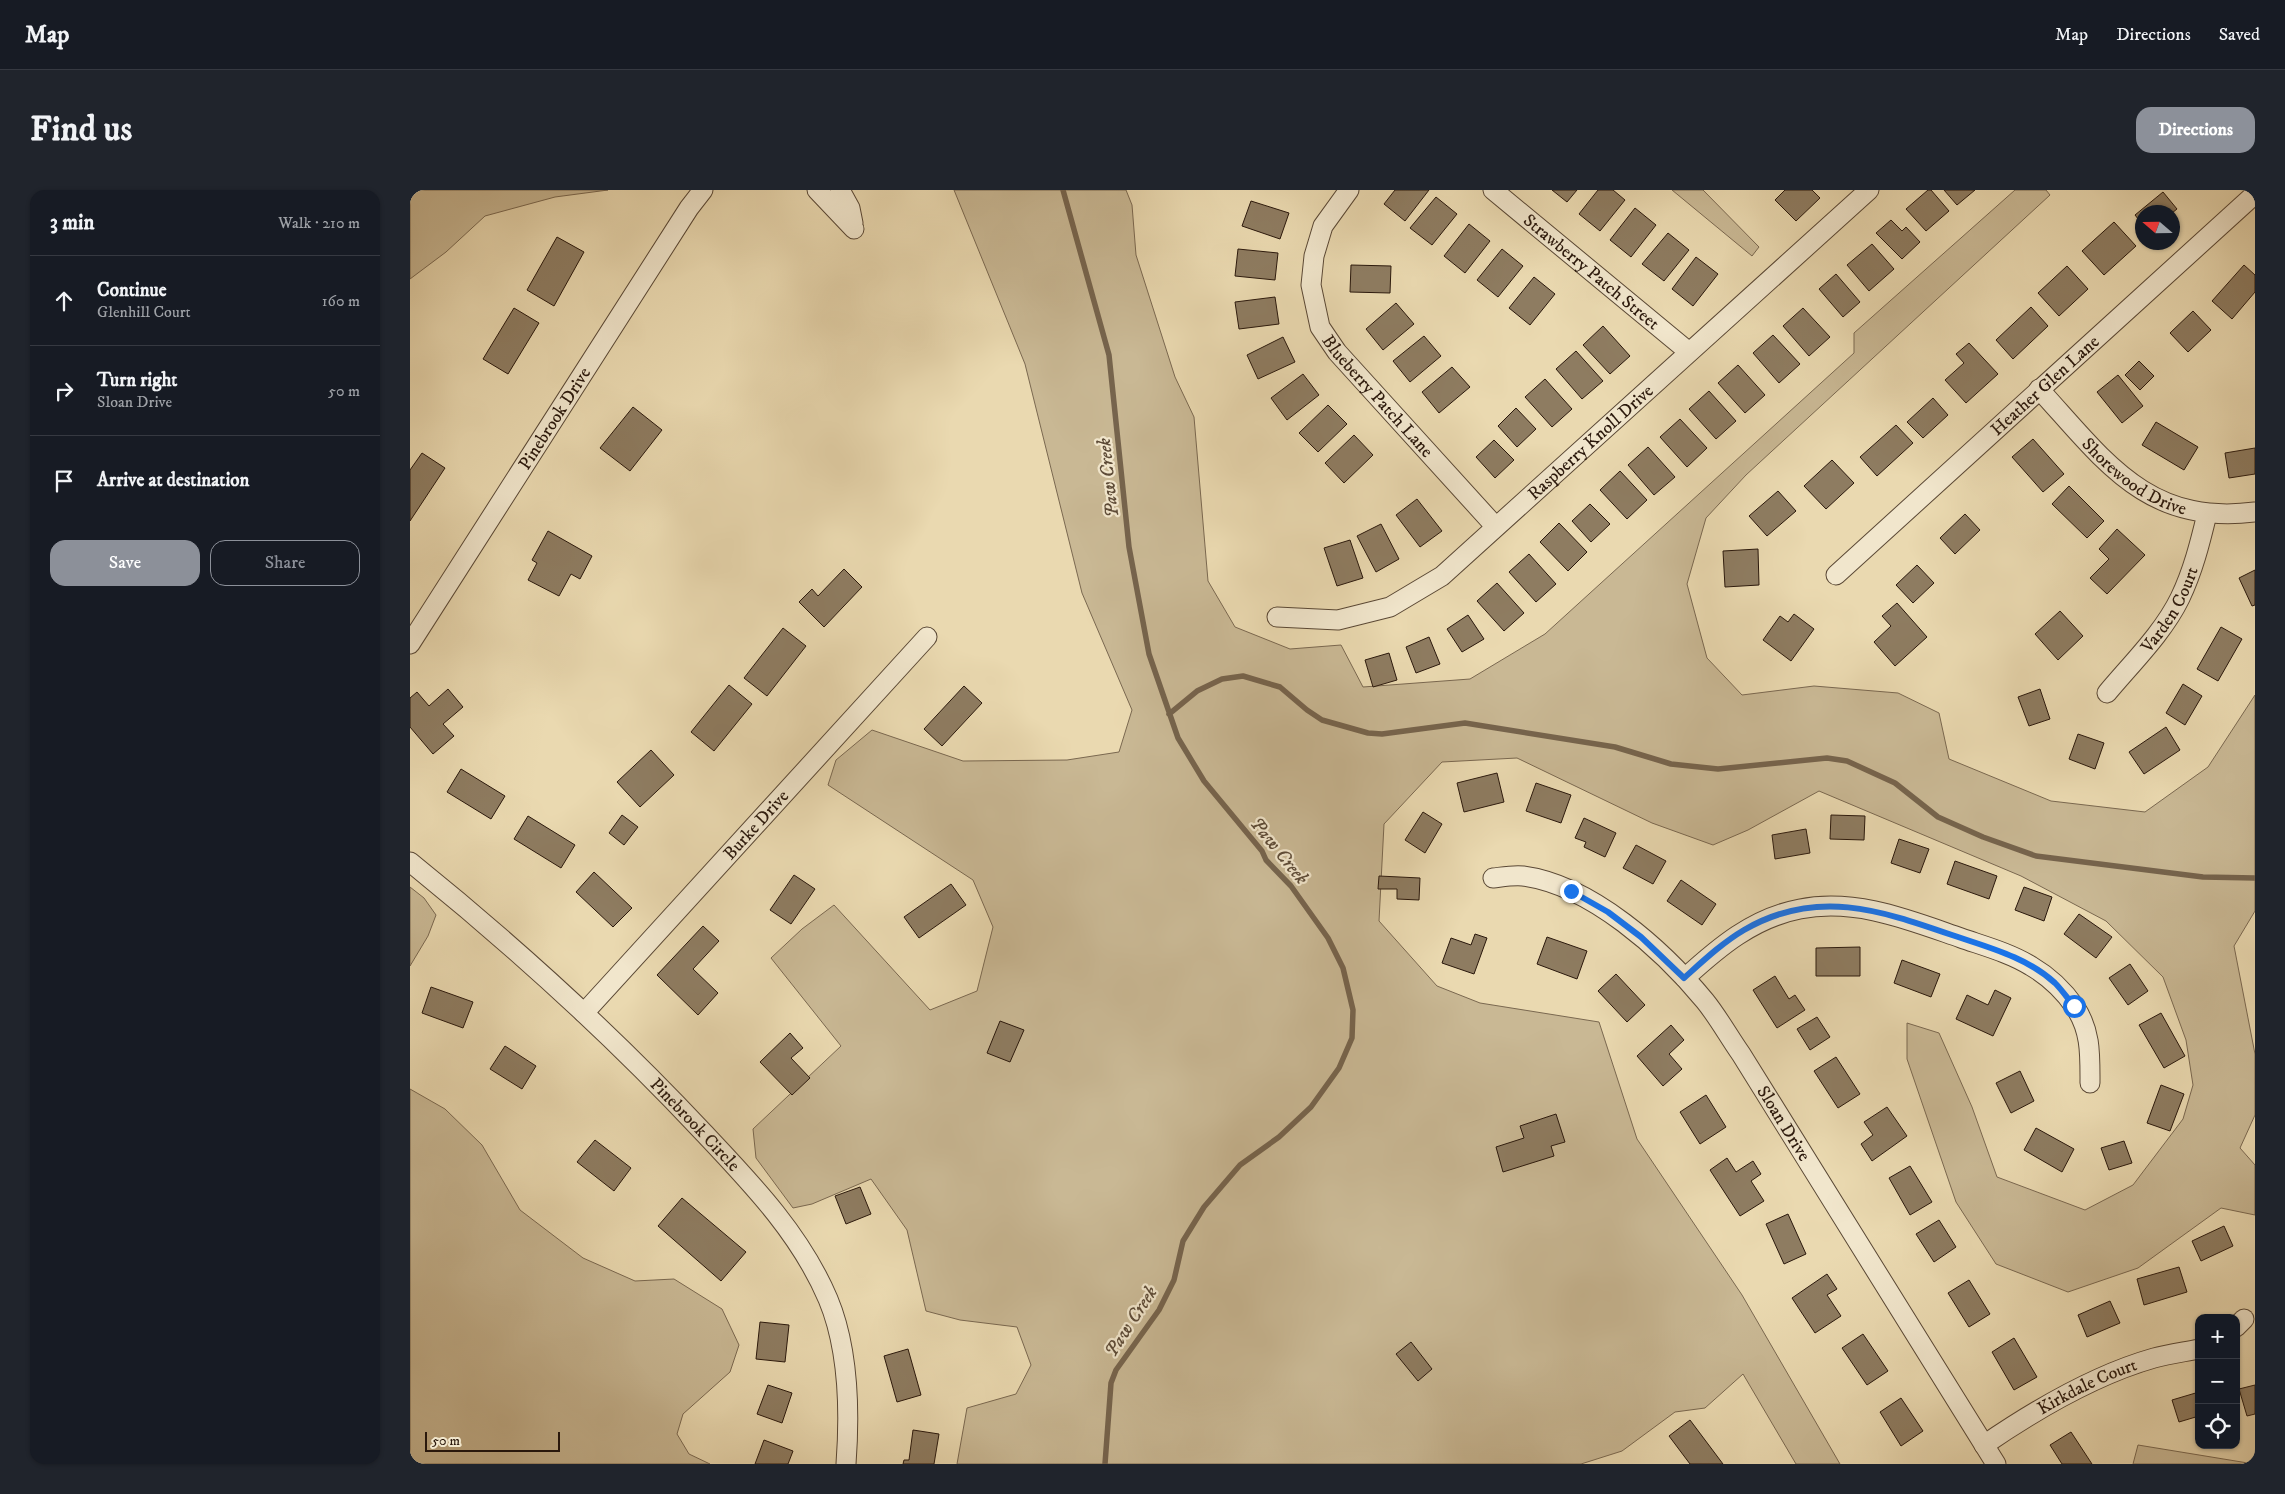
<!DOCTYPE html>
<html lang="en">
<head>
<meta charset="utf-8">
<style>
	:root { --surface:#171b24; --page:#20242c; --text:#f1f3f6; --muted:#9ea1a6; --line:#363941; --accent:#8c9099 }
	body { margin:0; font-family:"IM FELL DW Pica",serif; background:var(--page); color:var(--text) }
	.controls { position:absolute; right:15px; bottom:15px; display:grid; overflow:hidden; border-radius:10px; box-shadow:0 1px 4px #0004 }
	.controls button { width:45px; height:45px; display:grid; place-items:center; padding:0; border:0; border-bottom:1px solid var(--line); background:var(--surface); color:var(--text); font:25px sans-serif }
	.compass { position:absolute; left:1725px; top:15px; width:45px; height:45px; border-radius:50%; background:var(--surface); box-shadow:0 1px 4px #0004; rotate:290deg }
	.scale { position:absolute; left:15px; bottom:12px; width:135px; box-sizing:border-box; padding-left:5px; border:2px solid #2a180c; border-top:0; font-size:14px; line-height:18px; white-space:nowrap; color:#2a180c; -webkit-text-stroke:4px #f1e6cc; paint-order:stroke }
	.stop { position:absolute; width:15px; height:15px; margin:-11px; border:4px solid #1a73e8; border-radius:50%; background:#fff }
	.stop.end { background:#1a73e8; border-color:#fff; box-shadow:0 1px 5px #0008 }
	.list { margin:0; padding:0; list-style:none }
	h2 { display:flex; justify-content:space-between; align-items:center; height:65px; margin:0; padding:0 20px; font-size:21px }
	h2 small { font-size:16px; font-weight:400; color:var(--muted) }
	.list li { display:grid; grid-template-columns:32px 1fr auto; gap:15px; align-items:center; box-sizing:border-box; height:90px; padding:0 20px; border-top:1px solid var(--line) }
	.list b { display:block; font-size:19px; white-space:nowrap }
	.list p { margin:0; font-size:16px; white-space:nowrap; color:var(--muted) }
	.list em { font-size:16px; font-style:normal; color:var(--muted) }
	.actions { display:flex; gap:10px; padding:15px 20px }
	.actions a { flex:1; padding:11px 0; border:1px solid var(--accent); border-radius:15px; text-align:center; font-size:18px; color:var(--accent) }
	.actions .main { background:var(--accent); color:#fff }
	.icon { flex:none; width:28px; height:28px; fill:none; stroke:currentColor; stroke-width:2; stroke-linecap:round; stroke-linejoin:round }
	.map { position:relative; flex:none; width:1845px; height:1274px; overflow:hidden; border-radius:15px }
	header { display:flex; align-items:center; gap:30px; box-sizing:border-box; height:70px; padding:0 25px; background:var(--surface); border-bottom:1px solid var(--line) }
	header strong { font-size:24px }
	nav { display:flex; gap:28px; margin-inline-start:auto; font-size:18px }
	.intro { display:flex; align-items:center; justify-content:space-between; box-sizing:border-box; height:120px; padding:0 30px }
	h1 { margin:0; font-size:35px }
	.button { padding:12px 22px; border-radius:15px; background:var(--accent); color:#fff; font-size:18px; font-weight:700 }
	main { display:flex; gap:30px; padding:0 30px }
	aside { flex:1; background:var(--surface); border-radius:15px; box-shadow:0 1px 4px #0004 }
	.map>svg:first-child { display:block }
	.green { fill:#c9b894; stroke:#7a6850 }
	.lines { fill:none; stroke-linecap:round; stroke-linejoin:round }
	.stream { stroke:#76644d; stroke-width:5.5 }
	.building { fill:#8e7c61; stroke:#2a180c }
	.street-casing { stroke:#5a4835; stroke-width:21 }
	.street { stroke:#f1e6cc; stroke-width:19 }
	.route { stroke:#1a73e8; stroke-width:6 }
	.labels { text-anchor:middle; stroke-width:4.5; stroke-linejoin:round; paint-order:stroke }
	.street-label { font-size:18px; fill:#2a180c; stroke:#f1e6cc }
	.water-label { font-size:19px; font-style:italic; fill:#5d4b37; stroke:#f1e6cc }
</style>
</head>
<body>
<header>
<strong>Map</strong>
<nav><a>Map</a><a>Directions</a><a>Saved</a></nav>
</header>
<div class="intro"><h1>Find us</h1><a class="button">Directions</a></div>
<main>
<aside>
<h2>3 min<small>Walk · 210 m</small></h2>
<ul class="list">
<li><svg class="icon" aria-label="ahead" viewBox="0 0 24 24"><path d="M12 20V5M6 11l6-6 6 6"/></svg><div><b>Continue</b><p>Glenhill Court</p></div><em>160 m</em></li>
<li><svg class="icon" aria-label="right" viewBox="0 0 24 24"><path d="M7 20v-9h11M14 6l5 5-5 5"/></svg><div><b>Turn right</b><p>Sloan Drive</p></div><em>50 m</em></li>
<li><svg class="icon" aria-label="arrive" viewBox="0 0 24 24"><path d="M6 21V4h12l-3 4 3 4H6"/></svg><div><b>Arrive at destination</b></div></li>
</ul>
<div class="actions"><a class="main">Save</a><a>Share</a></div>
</aside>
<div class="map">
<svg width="1845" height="1274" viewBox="0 0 1845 1274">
	<rect width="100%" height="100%" fill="#ead9b0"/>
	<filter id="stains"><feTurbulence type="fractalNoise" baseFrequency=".004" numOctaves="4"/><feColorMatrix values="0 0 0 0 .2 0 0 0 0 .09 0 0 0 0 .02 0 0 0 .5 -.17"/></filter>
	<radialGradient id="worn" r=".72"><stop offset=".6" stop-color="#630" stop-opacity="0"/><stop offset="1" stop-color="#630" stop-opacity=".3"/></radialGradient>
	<!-- green -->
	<path class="green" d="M0 0H198L145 7 75 26 36 62 0 89Z
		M544 0H716L722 15 726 65 765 187 784 227 798 391 825 437 880 459 931 455 953 497 1060 489 1135 444 1444 163V143L1605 0H1636L1640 5 1336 285 1296 328 1277 394 1297 468 1332 505 1404 496 1488 503 1529 523 1539 569 1641 611 1735 622 1798 577 1845 505V721L1824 756 1845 864V925L1830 958 1845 975V1025L1811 1018 1728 1078 1658 1102 1586 1074 1546 1012 1497 869V833L1529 843 1562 917 1587 987 1675 1020 1723 995 1773 929 1783 895 1776 850 1753 787 1696 731 1611 686 1409 601 1338 640 1303 655 1242 633 1107 568 1032 572 974 634 969 731 1027 796 1070 813 1189 832 1227 949 1332 1105 1430 1274H1386L1333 1184 1295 1218 1265 1222 1212 1261 1171 1274H547L557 1218 606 1204 621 1175 607 1137 550 1130 516 1121 497 1040 461 989 402 1014 383 1018 346 968 343 939 431 856 361 768 392 739 424 715 520 820 567 801 583 737 563 690 418 595 426 570 462 540 553 571 657 570 709 562 722 520 672 403 615 174Z
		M1262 0H1293L1349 57 1342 66Z
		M0 697 14 708 26 725 18 746 0 776Z
		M0 899 35 919 72 955 110 1020 173 1068 225 1091 264 1089 312 1119 329 1155 320 1182 273 1224 267 1244 279 1264 300 1274H0Z
		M1728 1255 1844 1274H1723Z"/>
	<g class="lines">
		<!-- stream -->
		<path class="stream" d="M653 0 699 165 719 357 739 464 768 548 794 591 852 661 856 670 881 696 918 748 933 778 943 820 942 848 929 878 901 917 869 947 830 975 794 1017 773 1051 764 1090 749 1120 706 1180 701 1193 695 1274
			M759 524 787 501 812 489 833 486 870 497 897 520 912 530 958 543 972 544 1055 533 1205 557 1261 574 1308 579 1417 568 1437 571 1485 593 1528 627 1573 647 1626 666 1793 687 1845 688"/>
	</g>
	<!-- building -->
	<path class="building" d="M985 0H1019L995 31 974 14Z
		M1142 0H1167L1157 12Z
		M1188 0H1203L1215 10 1190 41 1169 24Z
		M1375 0H1402L1410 8 1386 31 1365 10Z
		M1518 0H1521L1539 21 1516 41 1496 19Z
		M1534 0H1565L1547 15Z
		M1753 2 1767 19 1762 23 1732 22V34L1725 25Z
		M1026 7 1047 24 1022 55 1000 38Z
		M841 11 879 23 870 49 832 36Z
		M1225 18 1246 35 1221 67 1200 50Z
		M1481 30 1492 41 1496 37 1510 52 1492 69 1466 43Z
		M1704 32 1726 56 1694 85 1672 61Z
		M1059 34 1080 51 1055 83 1034 66Z
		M1258 43 1279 60 1254 91 1232 74Z
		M147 47 174 62 144 116 117 100Z
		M1462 54 1484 79 1459 101 1437 75Z
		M828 59 868 63 865 90 825 86Z
		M1092 59 1113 76 1088 107 1067 90Z
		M1286 67 1308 84 1283 116 1262 99Z
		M941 75 981 76 980 103 940 102Z
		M1834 75 1845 85V102L1822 129 1802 111Z
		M1657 76 1678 99 1649 126 1628 103Z
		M1426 84 1450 112 1433 127 1409 99Z
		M1124 87 1145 104 1120 135 1099 118Z
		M865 107 869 134 829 139 825 112Z
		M986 113 1004 134 973 160 956 139Z
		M1621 117 1638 136 1603 169 1586 150Z
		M104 118 129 133 98 184 73 169Z
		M1393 118 1420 147 1399 166 1373 136Z
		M1783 121 1801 140 1778 162 1760 143Z
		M1193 136 1220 166 1200 184 1173 155Z
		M1363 145 1390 174 1369 193 1343 163Z
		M1014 146 1031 166 1000 192 983 171Z
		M873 147 885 172 848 189 837 165Z
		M1559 153 1588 184 1556 213 1535 190 1554 173 1546 164Z
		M1166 161 1193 191 1172 209 1146 179Z
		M1729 171 1744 186 1730 200 1715 185Z
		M1328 175 1355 205 1335 223 1308 193Z
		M1042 177 1060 197 1029 223 1012 202Z
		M893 184 909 205 877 230 861 208Z
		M1708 185 1733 216 1712 233 1687 202Z
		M1135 189 1162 219 1142 237 1115 207Z
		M1299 201 1326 231 1306 249 1279 219Z
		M1523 208 1538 225 1513 248 1497 232Z
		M918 215 937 234 908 262 889 243Z
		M223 217 252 240 220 281 190 258Z
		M1106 218 1126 239 1107 257 1088 236Z
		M1270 229 1297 258 1277 277 1250 247Z
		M1746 232 1788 257 1774 280 1732 255Z
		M1486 235 1503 253 1467 286 1450 267Z
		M944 245 963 265 934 293 915 273Z
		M1623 249 1654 284 1633 302 1602 267Z
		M1084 250 1104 270 1085 288 1066 267Z
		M1238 257 1265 287 1244 305 1218 275Z
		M1845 258V284L1819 288 1815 263Z
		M12 263 35 278 0 331V280Z
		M1422 270 1444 293 1416 319 1394 296Z
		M1210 281 1237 310 1217 329 1190 300Z
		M1659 296 1694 331 1677 348 1642 314Z
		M1368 301 1386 321 1357 346 1339 326Z
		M1007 309 1032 341 1010 357 986 325Z
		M1180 314 1200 334 1181 352 1162 331Z
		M1555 324 1570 340 1545 364 1530 348Z
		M1149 333 1177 362 1158 381 1130 352Z
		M971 334 989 369 966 382 947 346Z
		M1707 339 1735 365 1697 404 1680 388 1699 369 1689 359Z
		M138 341 182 366 170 389 161 384 149 406 118 390 127 373 122 370Z
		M940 350 953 388 927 396 914 358Z
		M1348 359 1349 395 1315 397 1313 361Z
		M1119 364 1146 394 1126 412 1099 382Z
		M1507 375 1524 393 1503 413 1486 395Z
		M434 379 452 397 414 437 389 412 402 399 408 406Z
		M1845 380V415L1842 416 1829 388Z
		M1087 393 1114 423 1094 441 1067 411Z
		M1487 413 1517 447 1485 476 1464 452 1481 436 1472 426Z
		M1650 421 1673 446 1648 470 1625 444Z
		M1384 424 1404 439 1381 471 1353 450 1370 426 1378 432Z
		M1058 425 1074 449 1052 462 1037 439Z
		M1811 437 1832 449 1808 491 1787 479Z
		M373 438 396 456 357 506 334 488Z
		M1019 447 1030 474 1006 483 996 457Z
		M979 463 987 490 963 497 955 470Z
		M1773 494 1792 506 1775 535 1756 523Z
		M319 495 342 514 304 561 281 542Z
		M554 496 572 513 532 556 514 539Z
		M38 499 53 517 33 534 44 546 23 564 0 537V508L7 502 19 516Z
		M1630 499 1640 529 1619 536 1608 507Z
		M1756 537 1770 560 1734 584 1719 562Z
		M1668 544 1694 553 1685 579 1659 569Z
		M241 560 264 585 230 617 207 592Z
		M51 579 95 606 81 629 37 602Z
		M1087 583 1094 612 1054 622 1047 593Z
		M1126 593 1161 605 1151 633 1116 621Z
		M1013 622 1032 634 1015 663 995 650Z
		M212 625 228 637 214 655 199 643Z
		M1421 625 1455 626 1454 650 1420 649Z
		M118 626 165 655 151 678 104 649Z
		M1174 628 1206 643 1195 667 1174 657 1176 652 1165 648Z
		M1396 639 1400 663 1365 669 1362 645Z
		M1489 649 1519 659 1510 683 1481 673Z
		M1226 655 1256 671 1243 694 1213 678Z
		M1545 671 1587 686 1579 709 1537 694Z
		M184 682 222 718 203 737 166 702Z
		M384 685 405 699 381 734 360 720Z
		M969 686 1010 688 1009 710 987 709V699H968Z
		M1271 690 1306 714 1292 735 1257 711Z
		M541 694 556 715 509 748 494 727Z
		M1614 697 1642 707 1634 731 1605 720Z
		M1669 724 1702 747 1686 768 1654 744Z
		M293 736 309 751 283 779 308 803 288 825 247 785Z
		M1065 744 1077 748 1064 784 1032 773 1041 748 1061 755Z
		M1137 747 1177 761 1167 789 1127 774Z
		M1450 757V786H1406V758Z
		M1492 770 1530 784 1521 807 1484 793Z
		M1720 774 1738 801 1718 815 1699 788Z
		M1206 784 1235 815 1217 832 1188 801Z
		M1365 786 1379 809 1385 805 1395 820 1367 838 1343 800Z
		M21 797 63 812 53 838 12 823Z
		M1585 800 1601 808 1583 846 1546 829 1557 805 1578 815Z
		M1751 823 1775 866 1754 878 1729 835Z
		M1407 827 1420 847 1400 860 1387 839Z
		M590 831 614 840 600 872 577 863Z
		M1261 835 1274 850 1259 864 1272 879 1253 896 1227 866Z
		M380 843 393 858 381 868 400 888 382 905 350 872Z
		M95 856 126 876 112 899 80 879Z
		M1426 867 1450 904 1428 918 1404 881Z
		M1610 881 1624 911 1601 923 1586 893Z
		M1751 895 1774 904 1760 941 1737 933Z
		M1296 905 1316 937 1290 954 1270 922Z
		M1477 917 1497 946 1462 971 1451 954 1463 945 1454 932Z
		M1146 924 1155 952 1141 956 1144 966 1093 982 1086 957 1114 948 1110 936Z
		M1626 938 1664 959 1652 982 1614 960Z
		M185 950 221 978 204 1001 167 972Z
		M1714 951 1722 973 1699 980 1691 958Z
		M1317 968 1326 982 1343 971 1351 984 1341 991 1354 1011 1330 1026 1300 980Z
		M1500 976 1522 1012 1500 1025 1479 988Z
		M450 997 461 1024 436 1034 425 1006Z
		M272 1008 336 1062 311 1091 248 1036Z
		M1378 1024 1396 1064 1374 1074 1356 1034Z
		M1529 1030 1546 1057 1524 1072 1506 1044Z
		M1814 1036 1823 1056 1791 1071 1782 1051Z
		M1769 1077 1777 1102 1734 1115 1727 1089Z
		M1417 1084 1427 1099 1417 1105 1431 1126 1405 1143 1382 1108Z
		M1559 1090 1580 1124 1559 1137 1538 1103Z
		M1700 1111 1710 1133 1677 1147 1668 1125Z
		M350 1132 379 1135 375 1172 346 1169Z
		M1453 1144 1478 1181 1457 1195 1432 1158Z
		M1604 1148 1627 1187 1604 1200 1582 1162Z
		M1001 1152 1022 1179 1008 1191 986 1164Z
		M498 1159 511 1205 487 1212 474 1166Z
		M358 1195 382 1203 372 1233 347 1224Z
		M1845 1195V1224L1837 1226 1829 1199Z
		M1789 1202V1226L1769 1232 1762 1210Z
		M1491 1208 1513 1241 1491 1256 1470 1222Z
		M1280 1230 1313 1274H1280L1259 1246Z
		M503 1240 529 1244 524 1274H493L494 1270H499Z
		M1661 1242 1682 1274H1652L1640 1255Z
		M354 1250 383 1261 378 1274H345Z"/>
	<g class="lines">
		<defs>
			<g id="street">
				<path d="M407 0 444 39"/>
				<path d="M430 0 440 18 443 33"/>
				<path id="s1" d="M939 0 913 36 904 66 901 95 910 137 927 162 1085 336"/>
				<path id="s2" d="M1083 0 1279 162"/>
				<path id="s3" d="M1629 199C1694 270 1737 336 1845 322"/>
				<path id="s4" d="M1426 385 1845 4"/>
				<path id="s5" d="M867 427 928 430 980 417 1032 386 1459 0"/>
				<path id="s6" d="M0 454 279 18 293 0"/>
				<path id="s7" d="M1697 503C1722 473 1753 443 1770 408 1783 381 1790 353 1797 324"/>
				<path id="s8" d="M0 672C103 755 201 844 292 941 340 992 390 1043 418 1109 439 1159 440 1220 436 1274"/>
				<path id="s9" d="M1083 688C1092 687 1103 685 1113 686 1181 695 1253 760 1295 811 1308 827 1319 847 1331 864L1586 1274"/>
				<path d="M1275 788C1309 757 1343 728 1390 719 1446 708 1499 730 1551 748 1574 756 1600 763 1621 776 1638 786 1654 801 1665 817 1681 841 1680 864 1680 893"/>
				<path id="s10" d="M174 823 517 447"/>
				<path d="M1826 1137 1834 1129"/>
				<path id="s11" d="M1574 1255C1625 1220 1684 1185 1744 1168 1758 1164 1774 1162 1789 1159"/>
			</g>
		</defs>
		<!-- street casing -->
		<use href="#street" class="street-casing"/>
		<!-- street -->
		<use href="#street" class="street"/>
	</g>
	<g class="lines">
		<!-- route -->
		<path class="route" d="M1161 701 1198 722 1231 747 1274 788C1293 771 1312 753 1334 740 1406 698 1470 720 1542 745 1577 757 1617 767 1645 793 1652 800 1658 809 1664 816"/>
	</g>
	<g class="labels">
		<!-- street labels -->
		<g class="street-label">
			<text dy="6" stroke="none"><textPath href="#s2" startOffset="128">Strawberry Patch Street</textPath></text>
			<text dy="6" stroke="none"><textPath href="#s4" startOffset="282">Heather Glen Lane</textPath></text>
			<text dy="6" stroke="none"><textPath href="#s1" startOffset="238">Blueberry Patch Lane</textPath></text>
			<text dy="6" stroke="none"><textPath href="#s6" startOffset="268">Pinebrook Drive</textPath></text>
			<text dy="6" stroke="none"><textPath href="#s5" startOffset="375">Raspberry Knoll Drive</textPath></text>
			<text dy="6" stroke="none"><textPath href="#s3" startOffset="131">Shorewood Drive</textPath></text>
			<text dy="6" stroke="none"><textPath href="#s7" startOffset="105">Varden Court</textPath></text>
			<text dy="6" stroke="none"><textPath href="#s10" startOffset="255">Burke Drive</textPath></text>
			<text dy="6" stroke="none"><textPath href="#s9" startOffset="401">Sloan Drive</textPath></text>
			<text dy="6" stroke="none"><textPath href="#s8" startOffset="388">Pinebrook Circle</textPath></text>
			<text dy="6" stroke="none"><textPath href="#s11" startOffset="119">Kirkdale Court</textPath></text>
		</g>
		<!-- water labels -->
		<g class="water-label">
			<text transform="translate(697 288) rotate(-96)" y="7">Paw Creek</text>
			<text transform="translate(870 660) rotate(51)" y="7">Paw Creek</text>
			<text transform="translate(720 1131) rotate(-57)" y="7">Paw Creek</text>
		</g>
	</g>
	<rect width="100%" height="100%" filter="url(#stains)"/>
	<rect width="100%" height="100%" fill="url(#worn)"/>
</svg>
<div class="controls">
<button>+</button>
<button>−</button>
<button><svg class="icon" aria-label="locate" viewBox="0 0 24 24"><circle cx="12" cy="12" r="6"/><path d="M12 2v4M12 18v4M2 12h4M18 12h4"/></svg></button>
</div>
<svg class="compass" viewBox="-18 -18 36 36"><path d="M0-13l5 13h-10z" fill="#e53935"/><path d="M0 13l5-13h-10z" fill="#9ea1a6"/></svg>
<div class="scale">50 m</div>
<div class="stop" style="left:1664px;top:816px"></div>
<div class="stop end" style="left:1161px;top:701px"></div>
</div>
</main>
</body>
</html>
